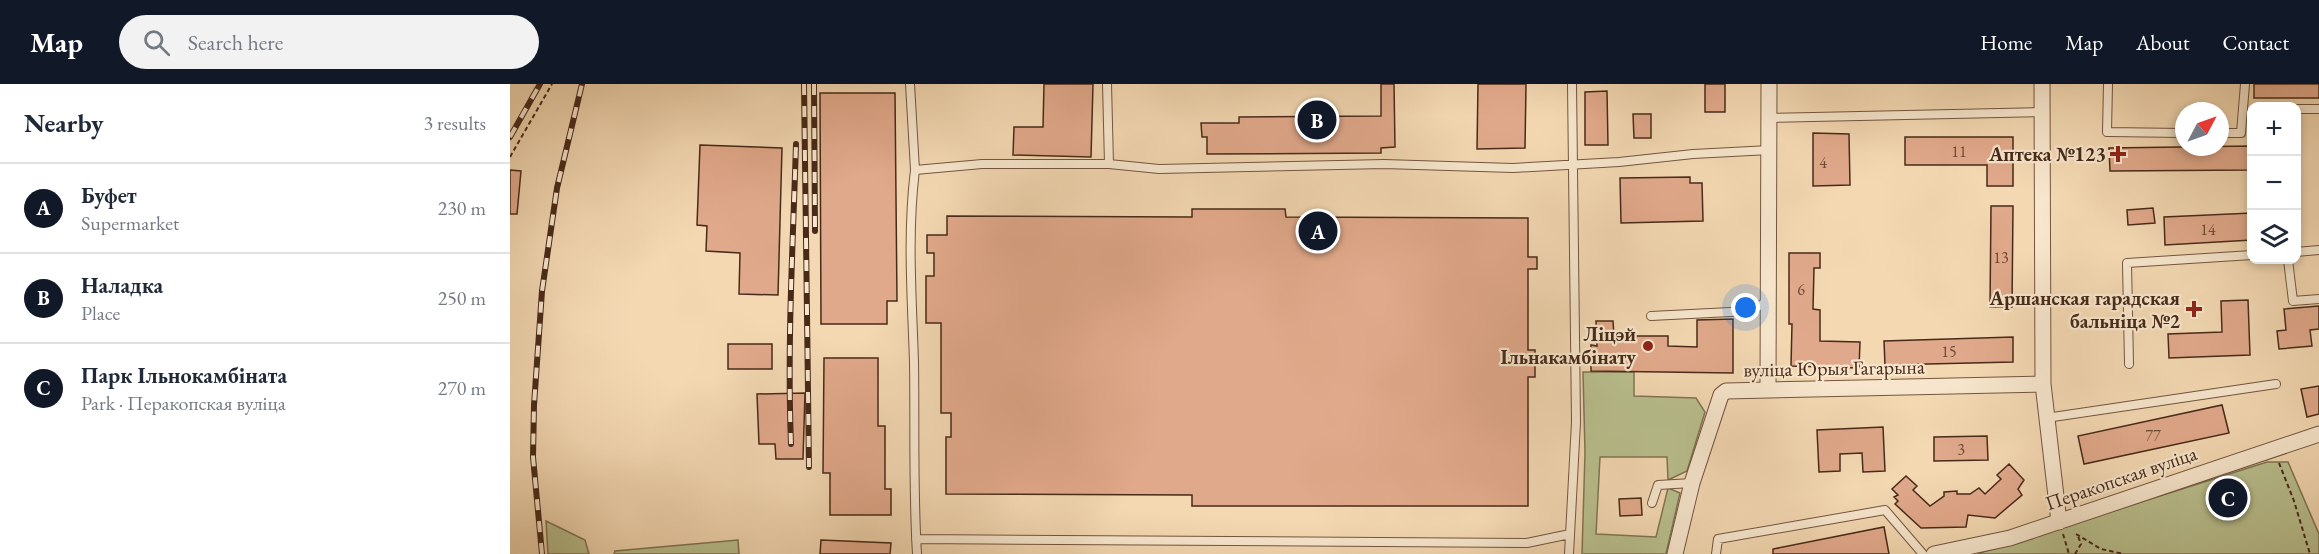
<!DOCTYPE html>
<html lang="en">
<head>
<meta charset="utf-8">
<style>
	:root { --surface:#fff; --page:#f2f2f3; --text:#1f2937; --muted:#747a83; --line:#e0e1e3; --accent:#111827 }
	body { margin:0; font-family:"EB Garamond",serif; background:var(--page); color:var(--text) }
	.controls { position:absolute; right:18px; top:18px; display:grid; overflow:hidden; border-radius:12px; box-shadow:0 3px 9px #0003 }
	.controls button { width:54px; height:54px; display:grid; place-items:center; padding:0; border:0; border-bottom:2px solid var(--line); background:var(--surface); color:var(--text); font:30px sans-serif }
	.compass { position:absolute; left:1665px; top:18px; width:54px; height:54px; border-radius:50%; background:var(--surface); box-shadow:0 3px 9px #0003; rotate:49deg }
	.you { position:absolute; left:1236px; top:224px; width:21px; height:21px; margin:-15px; border:4px solid #fff; border-radius:50%; background:#1a73e8; box-shadow:0 0 0 9px #1a73e833 }
	.badge { display:grid; place-items:center; width:39px; height:39px; border-radius:50%; background:var(--accent); color:#fff; font-size:20px; font-weight:700 }
	.pin { position:absolute; translate:-50% -50%; border:3px solid #fff; box-shadow:0 2px 6px #0006 }
	.list { margin:0; padding:0; list-style:none }
	h2 { display:flex; justify-content:space-between; align-items:center; height:78px; margin:0; padding:0 24px; font-size:26px }
	h2 small { font-size:20px; font-weight:400; color:var(--muted) }
	.list li { display:grid; grid-template-columns:39px 1fr auto; gap:18px; align-items:center; box-sizing:border-box; height:90px; padding:0 24px; border-top:2px solid var(--line) }
	.list b { display:block; font-size:22px; white-space:nowrap }
	.list p { margin:0; font-size:20px; white-space:nowrap; color:var(--muted) }
	.list em { font-size:20px; font-style:normal; color:var(--muted) }
	.icon { flex:none; width:33px; height:33px; fill:none; stroke:currentColor; stroke-width:2; stroke-linecap:round; stroke-linejoin:round }
	.map { position:relative; flex:none; width:1809px; height:470px; overflow:hidden }
	header { display:flex; align-items:center; gap:36px; box-sizing:border-box; height:84px; padding:0 30px; background:var(--accent); color:#fff }
	header strong { font-size:28px }
	nav { display:flex; gap:33px; margin-inline-start:auto; font-size:21px }
	.search { width:420px; height:54px; background:var(--page); display:flex; align-items:center; gap:15px; box-sizing:border-box; padding:0 21px; border-radius:33px; color:var(--muted); font-size:22px }
	main { display:flex }
	aside { flex:1; background:var(--surface) }
	.map>svg:first-child { display:block }
	.green { fill:#b9bf8e; stroke:#807454; stroke-width:1.5 }
	.building { fill:#e1a98b; stroke:#472a19; stroke-width:1.5 }
	.lines { fill:none; stroke-linecap:round; stroke-linejoin:round }
	.service-casing { stroke:#72563f; stroke-width:10 }
	.minor-casing { stroke:#72563f; stroke-width:17 }
	.path { stroke:#472a19; stroke-width:2; stroke-dasharray:4.5 3; stroke-linecap:butt }
	.service { stroke:#f7e6cd; stroke-width:8 }
	.minor { stroke:#f7e6cd; stroke-width:15 }
	.rail-casing { stroke:#472a19; stroke-width:6 }
	.rail { stroke:#f7e6cd; stroke-width:4; stroke-dasharray:11; stroke-linecap:butt }
	.poi-dot { fill:#8f2418; stroke:#f7e6cd; stroke-width:2 }
	.labels { text-anchor:middle; stroke-width:4.5; stroke-linejoin:round; paint-order:stroke }
	.number-label { font-size:16px; fill:#6e4a36 }
	.poi-label { font-size:20px; font-weight:bold; fill:#472a19; stroke:#f7e6cd; text-anchor:end }
	.street-label { font-size:20px; fill:#472a19; stroke:#f7e6cd }
</style>
</head>
<body>
<header>
<strong>Map</strong>
<div class="search"><svg class="icon" aria-label="search" viewBox="0 0 24 24"><circle cx="10" cy="10" r="6"/><path d="M15 15l6 6"/></svg>Search here</div>
<nav><a>Home</a><a>Map</a><a>About</a><a>Contact</a></nav>
</header>
<main>
<aside>
<h2>Nearby<small>3 results</small></h2>
<ul class="list">
<li><span class="badge">A</span><div><b>Буфет</b><p>Supermarket</p></div><em>230 m</em></li>
<li><span class="badge">B</span><div><b>Наладка</b><p>Place</p></div><em>250 m</em></li>
<li><span class="badge">C</span><div><b>Парк Ільнокамбіната</b><p>Park · Перакопская вуліца</p></div><em>270 m</em></li>
</ul>
</aside>
<div class="map">
<svg width="1809" height="470" viewBox="0 0 1809 470">
	<rect width="100%" height="100%" fill="#f3d8b2"/>
	<filter id="stains"><feTurbulence type="fractalNoise" baseFrequency=".00333" numOctaves="4"/><feColorMatrix values="0 0 0 0 .2 0 0 0 0 .09 0 0 0 0 .02 0 0 0 .5 -.17"/></filter>
	<radialGradient id="worn" r=".72"><stop offset=".6" stop-color="#630" stop-opacity="0"/><stop offset="1" stop-color="#630" stop-opacity=".3"/></radialGradient>
	<!-- green -->
	<path class="green" d="M1073 288H1124V312L1186 314 1195 328 1177 387 1158 396 1157 373H1090L1086 450 1146 453 1158 404 1170 409 1156 470H1072L1075 369Z
		M1757 378H1778L1809 450V470H1467Z
		M36 437 75 456 79 470H38Z
		M228 456 229 470H104L105 467Z"/>
	<!-- building -->
	<path class="building" d="M534 0H583L581 73 503 71 504 43H533Z
		M871 0H884L885 63 871 64V69L697 70V53H692L691 39H729V33L871 32Z
		M968 0H1016L1015 64 967 65Z
		M1195 0H1215V28H1195Z
		M1744 0H1809V14H1744Z
		M1097 7 1098 61H1075V8Z
		M310 9H385L387 217H377V240H311Z
		M1123 30H1141V54H1124Z
		M1303 49 1339 50 1340 101 1303 102Z
		M1395 53H1503V102H1477V81H1395Z
		M190 61 272 64 268 211 229 210 230 169 196 167 197 142 187 141Z
		M1741 62V86L1600 87 1599 64Z
		M0 86 11 87 7 130H0Z
		M1180 93V99H1192L1193 137 1111 139 1110 94Z
		M1481 122H1503L1502 223H1480Z
		M1643 124 1645 139 1618 141 1617 126Z
		M682 125H775L776 133 1018 134V173H1027V185H1018V266H1025V293H1018V422H682V411L436 410V353H441V329H431V239H416V192H424V169H417V151H437V132L682 133Z
		M1742 129V156L1655 161 1654 133Z
		M1279 169H1310V184H1304L1303 225 1310 226V257L1350 258 1349 284 1281 282 1282 240H1279Z
		M1738 216 1740 271 1659 274 1658 250 1712 248 1711 217Z
		M1809 222V245L1800 246 1802 262 1769 265 1767 247 1776 246 1774 225Z
		M1223 235V289L1081 287V261L1087 262 1086 237H1103L1104 252H1158V262L1187 263V236Z
		M1503 253V278L1375 281 1374 257Z
		M218 260H262V285H218Z
		M314 274H368V342H375V405H381V431H320V389H313Z
		M1809 302V330L1797 333 1791 305Z
		M295 309 293 375H266L265 360H249L247 310Z
		M1712 321 1719 349 1574 380 1568 352Z
		M1373 343 1375 387 1353 388 1352 369 1330 370V387L1309 388 1307 346Z
		M1477 352 1478 376 1424 377V353Z
		M1499 380 1514 396 1508 405 1512 411 1485 434 1458 431 1456 443 1411 444 1385 420 1388 417 1384 413 1388 411 1382 405 1396 392 1407 402 1403 406 1420 422 1434 412V408L1447 407V410H1460L1469 404 1475 410 1491 395 1487 391Z
		M1131 414 1132 431 1110 432 1109 415Z
		M1374 443 1379 470H1263V465Z
		M311 456 381 459 380 470H310Z"/>
	<g class="lines">
		<defs>
			<path id="service" d="M400 0 405 86
				M597 0 599 80 649 85 874 80 1003 84 1109 78 1183 70 1260 66
				M1598 0 1597 48 1674 49
				M1786 25H1809
				M1260 34 1531 28
				M1710 49H1731L1735 0
				M1786 168 1809 166
				M1778 176 1783 217 1809 215
				M1141 232 1240 227 1258 217
				M1619 280 1617 179 1742 171
				M1536 334 1766 300
				M1142 419 1148 401 1182 399
				M406 455 1017 459 1060 450
				M407 470C403 406 405 342 404 278 402 214 397 150 405 86L472 80H599
				M1059 470 1066 338 1062 0
				M1206 470 1208 455 1375 426 1413 470"/>
			<path id="minor" d="M1532 0 1533 300 1549 438
				M1258 306 1259 0
				M1165 470 1182 399 1211 311 1216 307 1533 300
				M1424 470 1500 454 1809 350"/>
		</defs>
		<!-- service casing -->
		<use href="#service" class="service-casing"/>
		<!-- minor casing -->
		<use href="#minor" class="minor-casing"/>
		<!-- path -->
		<path class="path" d="M0 73 42 0
			M1769 379 1784 417 1800 470
			M1553 450 1559 470
			M1566 450 1591 465 1614 470
			M1565 470 1571 460 1568 452"/>
		<!-- service -->
		<use href="#service" class="service"/>
		<!-- minor -->
		<use href="#minor" class="minor"/>
		<defs>
			<path id="rail" d="M294 0 299 383
				M304 0 305 147
				M0 53 30 0
				M281 360C277 260 283 160 286 60
				M32 470 23 373 24 321 32 207 47 104 72 0"/>
		</defs>
		<!-- rail casing -->
		<use href="#rail" class="rail-casing"/>
		<!-- rail -->
		<use href="#rail" class="rail"/>
	</g>
	<!-- markers -->
	<g class="poi-dot">
		<path d="M1605 61h6v6h6v6h-6v6h-6v-6h-6v-6h6z"/>
		<path d="M1681 216h6v6h6v6h-6v6h-6v-6h-6v-6h6z"/>
		<circle cx="1138" cy="262" r="6"/>
	</g>
	<g class="labels">
		<!-- number labels -->
		<g class="number-label">
			<text x="1449" y="73">11</text>
			<text x="1313" y="84">4</text>
			<text x="1698" y="151">14</text>
			<text x="1491" y="179">13</text>
			<text x="1291" y="211">6</text>
			<text x="1439" y="273">15</text>
			<text x="1643" y="357">77</text>
			<text x="1451" y="371">3</text>
		</g>
		<!-- poi labels -->
		<g class="poi-label">
			<text x="1596" y="77">Аптека №123</text>
			<text x="1670" y="221">Аршанская гарадская<tspan x="1670" dy="23">бальніца №2</tspan></text>
			<text x="1126" y="257">Ліцэй<tspan x="1126" dy="23">Ільнакамбінату</tspan></text>
		</g>
		<!-- street labels -->
		<g class="street-label">
			<text transform="translate(1324 284) rotate(-1)" y="7">вуліца Юрыя Гагарына</text>
			<text transform="translate(1611 394) rotate(-19)" y="7">Перакопская вуліца</text>
		</g>
	</g>
	<rect width="100%" height="100%" filter="url(#stains)"/>
	<rect width="100%" height="100%" fill="url(#worn)"/>
</svg>
<div class="controls">
<button>+</button>
<button>−</button>
<button><svg class="icon" aria-label="layers" viewBox="0 0 24 24"><path d="M12 4l9 5-9 5-9-5zM3 14l9 5 9-5"/></svg></button>
</div>
<svg class="compass" viewBox="-18 -18 36 36"><path d="M0-13l5 13h-10z" fill="#e53935"/><path d="M0 13l5-13h-10z" fill="#747a83"/></svg>
<div class="you"></div>
<div class="pin badge" style="left:808px;top:147px">A</div>
<div class="pin badge" style="left:807px;top:36px">B</div>
<div class="pin badge" style="left:1718px;top:414px">C</div>
</div>
</main>
</body>
</html>
